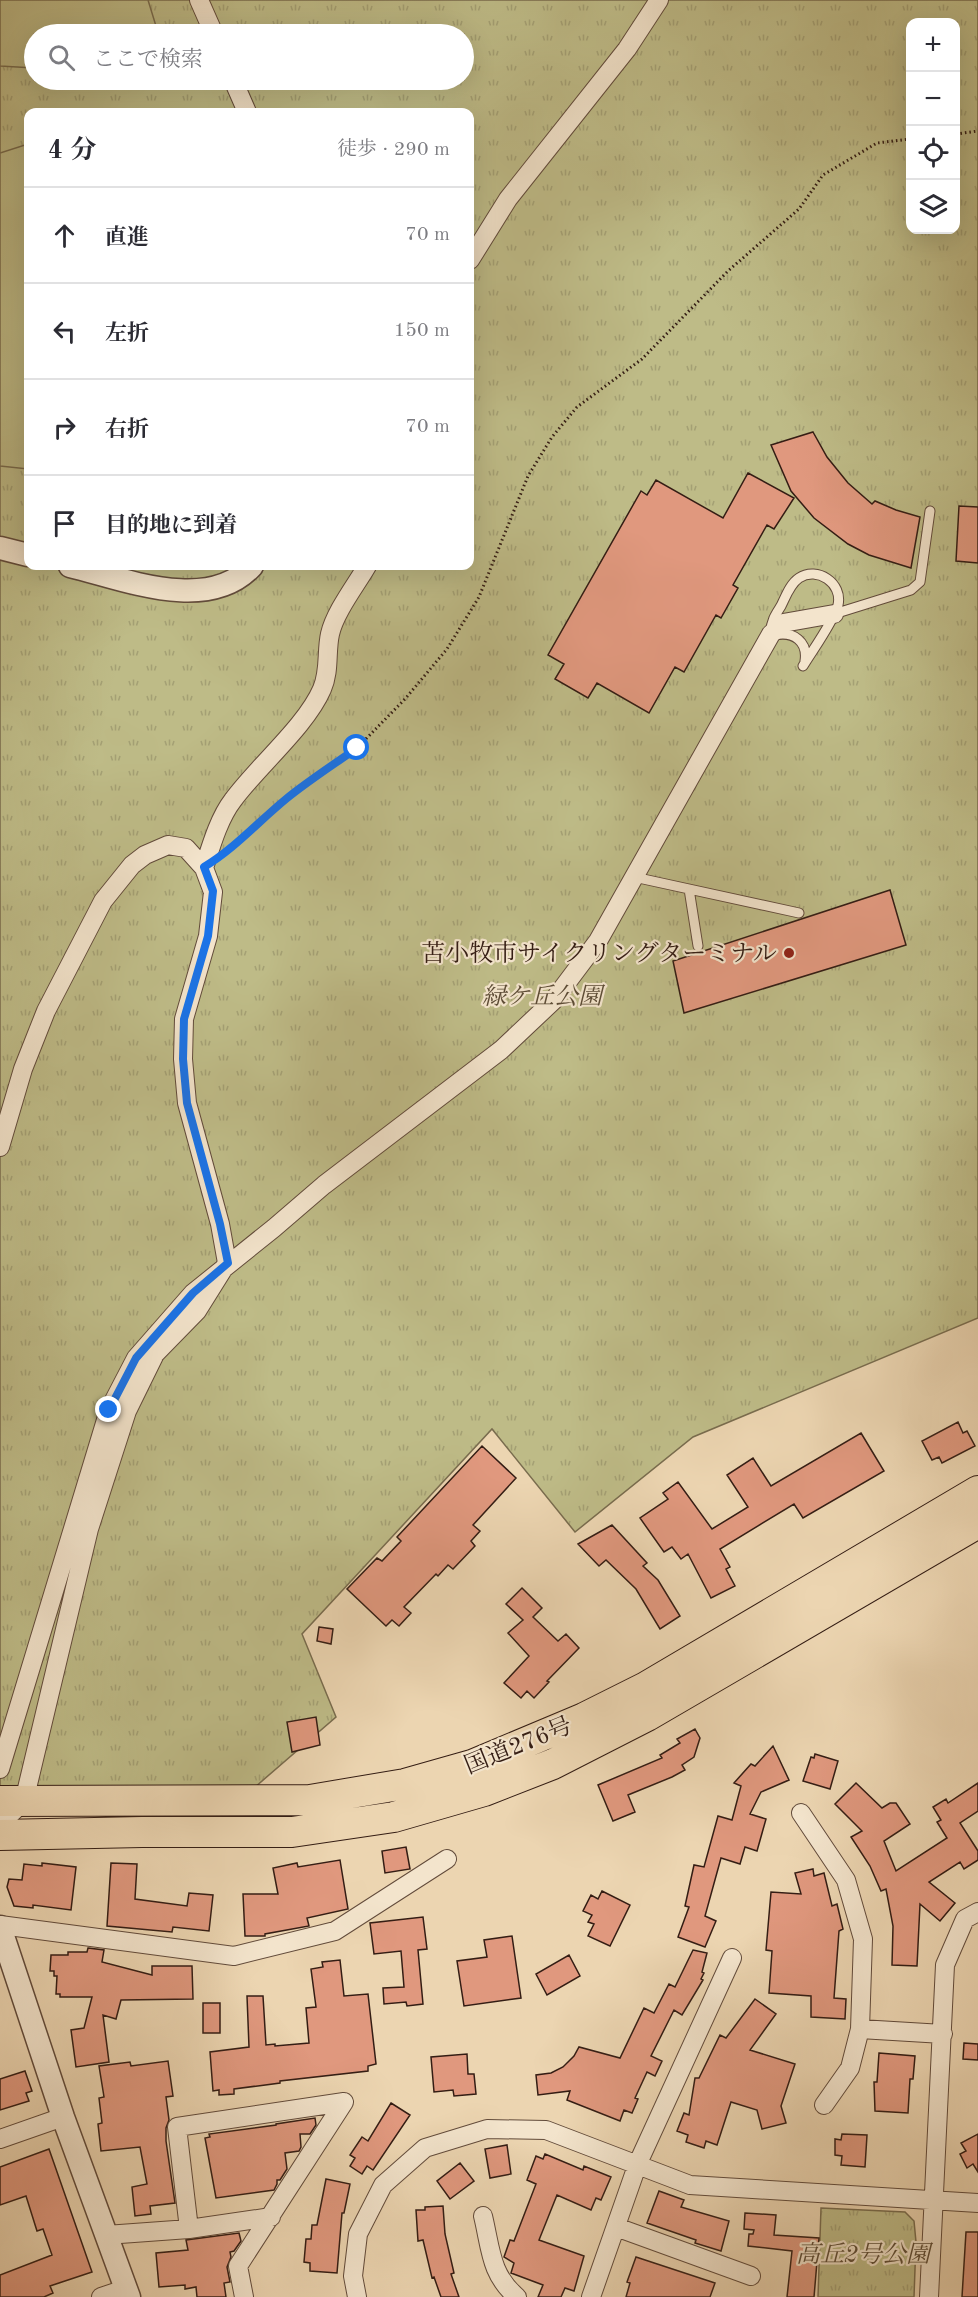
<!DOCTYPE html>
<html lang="ja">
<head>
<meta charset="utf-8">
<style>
	:root { --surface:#fff; --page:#f7f7f7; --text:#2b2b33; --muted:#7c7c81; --line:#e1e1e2 }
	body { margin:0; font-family:"Old Standard TT","Noto Serif JP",serif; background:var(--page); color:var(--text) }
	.controls { position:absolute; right:18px; top:18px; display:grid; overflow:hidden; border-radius:12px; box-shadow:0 6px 24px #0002 }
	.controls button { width:54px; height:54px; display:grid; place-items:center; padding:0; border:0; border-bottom:2px solid var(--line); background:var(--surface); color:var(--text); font:30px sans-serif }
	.stop { position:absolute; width:18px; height:18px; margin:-14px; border:4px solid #1a73e8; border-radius:50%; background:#fff }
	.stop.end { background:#1a73e8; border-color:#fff; box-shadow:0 2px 6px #0008 }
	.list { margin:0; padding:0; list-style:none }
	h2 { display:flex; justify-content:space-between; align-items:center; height:78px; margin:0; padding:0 24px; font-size:26px }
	h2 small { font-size:20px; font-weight:400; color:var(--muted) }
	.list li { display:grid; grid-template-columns:39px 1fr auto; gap:18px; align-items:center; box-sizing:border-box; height:96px; padding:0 24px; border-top:2px solid var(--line) }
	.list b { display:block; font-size:22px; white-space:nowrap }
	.list em { font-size:20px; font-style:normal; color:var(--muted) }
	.icon { flex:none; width:33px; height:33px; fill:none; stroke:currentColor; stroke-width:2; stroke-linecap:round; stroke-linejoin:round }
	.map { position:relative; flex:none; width:978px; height:2297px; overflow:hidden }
	.search { position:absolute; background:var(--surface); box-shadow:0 6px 24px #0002; left:24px; top:24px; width:450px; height:66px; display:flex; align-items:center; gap:15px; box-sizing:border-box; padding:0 21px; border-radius:33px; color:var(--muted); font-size:22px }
	.panel { position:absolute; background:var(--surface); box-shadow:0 6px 24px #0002; left:24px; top:108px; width:450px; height:462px; border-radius:12px }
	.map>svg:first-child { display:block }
	.park { fill:url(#park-tufts); stroke:#796c4e; stroke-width:1.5; fill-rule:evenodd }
	.garden { fill:#bebb87; stroke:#796c4e; stroke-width:1.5 }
	.building { fill:#e0987e; stroke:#341d14; stroke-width:1.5 }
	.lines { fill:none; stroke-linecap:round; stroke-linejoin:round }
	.service-casing { stroke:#624b3b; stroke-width:11 }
	.minor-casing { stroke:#624b3b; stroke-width:20 }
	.tertiary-casing { stroke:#624b3b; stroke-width:25 }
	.trunk-casing { stroke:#341d14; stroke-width:32 }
	.path { stroke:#341d14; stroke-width:3; stroke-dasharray:1.5 3; stroke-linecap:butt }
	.service { stroke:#f3e4cc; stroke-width:9 }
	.minor { stroke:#f3e4cc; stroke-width:18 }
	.tertiary { stroke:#f3e4cc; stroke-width:22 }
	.trunk { stroke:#ecd5b1; stroke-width:30 }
	.route { stroke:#1a73e8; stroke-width:8 }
	.poi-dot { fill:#8f2418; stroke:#f3e4cc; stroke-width:2 }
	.labels { text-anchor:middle; stroke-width:4.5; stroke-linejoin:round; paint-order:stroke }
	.poi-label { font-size:24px; fill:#341d14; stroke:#f3e4cc; text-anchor:end }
	.park-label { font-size:24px; font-style:italic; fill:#5d4c36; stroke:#f3e4cc }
	.street-label { font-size:24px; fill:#341d14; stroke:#f3e4cc }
</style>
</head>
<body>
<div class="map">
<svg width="978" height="2297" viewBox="0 0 978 2297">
	<defs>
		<pattern id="park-tufts" width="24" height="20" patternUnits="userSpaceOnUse" patternTransform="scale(1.5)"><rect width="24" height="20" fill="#bebb87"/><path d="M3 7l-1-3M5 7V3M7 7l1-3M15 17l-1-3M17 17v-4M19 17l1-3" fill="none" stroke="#a4a074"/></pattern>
	</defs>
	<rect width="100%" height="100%" fill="#ecd5b1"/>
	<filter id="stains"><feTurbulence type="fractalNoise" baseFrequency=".00333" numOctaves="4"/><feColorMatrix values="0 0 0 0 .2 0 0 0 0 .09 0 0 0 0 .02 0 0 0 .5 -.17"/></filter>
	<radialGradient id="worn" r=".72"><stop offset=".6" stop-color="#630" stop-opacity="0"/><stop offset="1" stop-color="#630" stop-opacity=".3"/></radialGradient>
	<!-- park -->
	<path class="park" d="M0 0H978V1318L693 1437 575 1532 492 1429 302 1634 336 1717 247 1794 0 1787ZM910 22H956V230H910ZM34 34H464V80H34ZM28 112H470V566H28Z
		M821 2208 905 2212 914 2221 916 2242 914 2297H818Z"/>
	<!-- garden -->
	<path class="garden" d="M0 0H148L156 26V34H34V68L0 66Z
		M28 144V469L0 466V153Z"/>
	<!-- building -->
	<path class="building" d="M813 432 827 457 848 483 872 504 875 501 896 510 920 517 911 568 869 555 848 544 814 518 791 491 771 445Z
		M748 473 794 498 774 529 767 525 733 585 738 588 721 618 716 615 684 672 675 667 649 713 597 683 588 698 555 679 564 664 548 655 641 491 647 495 656 480 723 518Z
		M959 506 978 507V563L956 561Z
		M890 890 906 945 684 1013 673 961Z
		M958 1422 963 1433 967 1431 975 1446 942 1463 939 1457 932 1460 922 1441Z
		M861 1433 884 1471 803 1518 794 1504 720 1549 730 1567 726 1569 735 1586 711 1598 688 1554 681 1559 672 1547 664 1552 640 1518 668 1499 663 1493 678 1482 712 1529 748 1507 727 1475 753 1458 771 1486Z
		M482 1446 516 1478 473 1525 480 1531 471 1541 475 1546 453 1569 448 1565 438 1576 436 1574 404 1607 411 1613 399 1626 392 1620 386 1626 347 1589 377 1558 382 1561 401 1541 397 1537Z
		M612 1525 647 1563 643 1566 658 1580 680 1616 660 1629 636 1589 606 1560 599 1566 578 1544Z
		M522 1588 542 1608 533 1617 558 1641 566 1634 579 1648 547 1681 549 1682 534 1698 527 1691 521 1698 504 1683 529 1656 508 1633 523 1620 506 1604Z
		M319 1627 333 1629 331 1644 317 1641Z
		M316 1717 320 1745 292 1752 287 1722Z
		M695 1729 700 1738 694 1757 682 1765 685 1770 672 1777 628 1795 635 1812 613 1821 598 1785 662 1758 660 1755 680 1743 677 1739Z
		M773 1746 789 1780 761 1792 750 1814 766 1819 757 1851 745 1847 740 1864 721 1858 705 1916 716 1921 705 1947 678 1937 689 1907 685 1906 694 1865 704 1867 718 1816 732 1820 741 1786 734 1783 751 1764 755 1766Z
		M815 1754 838 1761 830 1789 803 1781 811 1757 814 1758Z
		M856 1783 882 1808 890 1803H896L910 1824 884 1841 896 1871 947 1838 937 1822 941 1820 933 1807 946 1799 948 1803 978 1783V1811L960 1823 978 1851V1860L964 1869 960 1862 929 1882 955 1903 940 1921 920 1904 917 1966 892 1965 893 1926 886 1889 881 1891 870 1866 851 1837 862 1831 835 1804Z
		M406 1847 410 1869 385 1873 382 1851Z
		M340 1860 348 1909 307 1918 309 1926 265 1934V1936H245L243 1894H278L273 1868 297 1863 298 1867Z
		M42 1863 76 1867 71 1910 33 1905V1908L14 1906 7 1887 9 1879 22 1880 24 1864 42 1866Z
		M111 1863 137 1864 135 1899 187 1906 189 1893 213 1895 209 1931 173 1927 172 1932 107 1926Z
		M813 1869 814 1876 824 1873 832 1906 837 1904 843 1929 839 1931 834 1998 846 1999 845 2019 811 2017V1996L769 1993 772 1951 766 1950 771 1892 801 1894 795 1873Z
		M602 1891 630 1905 610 1946 588 1936 594 1924 588 1922 592 1915 583 1911 591 1895 598 1899Z
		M423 1917 427 1949 418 1950 423 2004 407 2006 406 2002 384 2004 383 1988 404 1987 401 1951 374 1954 370 1923Z
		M512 1936 521 1998 464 2006 457 1961 487 1957 484 1940Z
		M88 1948 104 1950 102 1962 152 1975V1966H192L193 1999 121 2000 116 2019 103 2015 109 2062 76 2067 71 2030 84 2028 92 1997H60V1994H56L57 1976H54V1971H50L51 1955H68V1952H87Z
		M693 1950 707 1953 702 1972 704 1973 701 1979 703 1980 682 2015 674 2010 651 2056 662 2061 655 2076 647 2072 635 2098 638 2099 632 2113 624 2110 620 2121 567 2100 570 2091 538 2095 536 2075 551 2073 563 2067 574 2056 579 2047 620 2058 644 2008 654 2013 669 1984 675 1987Z
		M569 1955 580 1976 547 1995 536 1974Z
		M340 1960 344 1996 368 1994 376 2064 368 2066V2071L280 2081V2083L234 2089V2094L219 2095V2090L213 2091 210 2052 249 2047 247 1996H263L266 2045 275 2044V2046L309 2043 306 2008 316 2007 311 1969 323 1967 322 1962Z
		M755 1999 776 2014 750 2050 795 2064 781 2106 786 2123 762 2129 757 2110 731 2102 717 2145 706 2141 704 2148 686 2142 688 2135 677 2131 684 2113 689 2115 695 2078H699L720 2035 726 2038Z
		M203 2003H220V2033H203Z
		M964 2043 978 2044V2060L963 2059Z
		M879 2053 915 2056 913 2079H910L908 2113 875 2111 874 2082H877Z
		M467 2054 468 2074H474L476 2094 454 2096 453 2090 434 2092 431 2057Z
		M168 2061 173 2096 166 2097 169 2120 166 2128V2141L175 2203 150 2206 151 2214 135 2216 132 2187 147 2184 140 2147 101 2151 98 2124 102 2123 99 2098 104 2097 99 2066 130 2062 131 2066Z
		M25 2071 32 2091 26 2093 29 2101 0 2110V2079Z
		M391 2103 410 2115 373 2170 367 2166 362 2174 350 2166 355 2158 350 2155 362 2137 368 2141Z
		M315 2118 316 2125 310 2134H300L301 2147 299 2151 285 2153 287 2169 280 2180H277V2184L274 2190 216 2198 205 2138 210 2137 209 2134 276 2125V2124Z
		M842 2134 867 2135 865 2167 841 2165 842 2156 835 2155V2139L841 2140Z
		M978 2134V2172L973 2164 967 2168 960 2154 966 2151 961 2143Z
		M507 2145 511 2174 490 2178 485 2149Z
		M49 2149 92 2272 50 2286 53 2293 44 2297H0V2275L52 2255 43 2229 37 2231 26 2196 0 2205V2167Z
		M545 2154 583 2170 584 2166 611 2177 601 2200 596 2198 591 2210 557 2195 539 2240 584 2256 574 2291 565 2288 561 2297H538L543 2285 511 2273 514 2263 504 2257 510 2240 514 2241 536 2184 527 2180 536 2156 543 2159Z
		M460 2163 474 2181 450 2199 437 2181Z
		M326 2179 350 2184 344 2213H342L337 2273 310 2271V2263L304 2262 306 2239H311L312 2225H317Z
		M659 2191 684 2200 681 2207 729 2221 721 2251 695 2243 696 2240 647 2223Z
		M443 2206 445 2234 454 2273 451 2274 459 2297H441L434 2277 432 2278 423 2240 418 2241 416 2210H425V2207Z
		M745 2213 776 2215 774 2235 819 2238 814 2297H787L792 2251 748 2246 749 2234H753L754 2230 744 2229Z
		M966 2232H978V2297H962Z
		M239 2233 241 2241 234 2251 230 2252 231 2257 227 2267 230 2282 224 2283 226 2297H197L196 2287 185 2289V2285L159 2287 156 2253 188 2250 186 2240Z
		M636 2257 715 2283 710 2297H626L630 2283 627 2282Z"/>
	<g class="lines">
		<defs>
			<path id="service" d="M834 614 911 590 920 582 930 511
				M771 631C771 621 776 614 781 606 786 596 790 584 799 578 817 566 843 583 838 605 834 621 812 651 803 666
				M775 635C794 631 808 642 805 661
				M634 877 799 913
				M689 889 698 946"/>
			<path id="minor" d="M199 0 214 34
				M233 80 247 112
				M470 260 508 199 627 49 659 0
				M204 868C211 846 219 818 233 800 258 766 306 726 322 689 330 671 326 652 330 634 335 612 356 585 367 566
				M0 1147 23 1069 46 1011 103 901 132 865 145 855 168 845 186 848 204 868 213 892 208 936 184 1019 183 1059 187 1103 220 1224 227 1263 197 1311 155 1354 127 1411 89 1529 24 1801 0 1824
				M0 1769 109 1410 136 1358 193 1293 274 1228 324 1185 501 1050 553 1001 598 941 771 634 783 623 834 614
				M801 1813 846 1880 863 1939 860 2029 850 2068 824 2105
				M0 1925 234 1956 335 1931 447 1859
				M860 2029 943 2034
				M0 2139 63 2117
				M483 2216C491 2249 490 2274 517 2297
				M616 2227 751 2276
				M189 2229 177 2127 344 2102
				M106 2235 189 2229 271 2217
				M101 2297 125 2289
				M244 2297 238 2266 344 2102
				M357 2297 353 2276 358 2234 383 2185 425 2148 487 2129 546 2130 690 2185 978 2203
				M591 2297 638 2163 732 1958
				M929 2297 945 1965 965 1919 978 1912"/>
			<path id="tertiary" d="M0 548 28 555
				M70 566C124 579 208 614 252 566
				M0 1927 63 2117 129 2297"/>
			<path id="trunk" d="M0 1801 310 1800 405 1784 472 1765 584 1718 646 1687 978 1491
				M0 1835 142 1832H292L394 1817 484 1791 553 1764 647 1716 978 1523"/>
		</defs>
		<!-- service casing -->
		<use href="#service" class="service-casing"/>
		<!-- minor casing -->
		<use href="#minor" class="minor-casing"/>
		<!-- tertiary casing -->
		<use href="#tertiary" class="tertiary-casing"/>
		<!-- trunk casing -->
		<use href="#trunk" class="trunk-casing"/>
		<!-- path -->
		<path class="path" d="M956 134 978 131
			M230 849 243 835 287 798 357 748 405 699 447 649 479 597 528 476 552 437 577 407 642 359 728 271 799 209 823 175 877 143 910 139"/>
		<!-- service -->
		<use href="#service" class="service"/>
		<!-- minor -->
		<use href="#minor" class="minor"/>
		<!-- tertiary -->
		<use href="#tertiary" class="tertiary"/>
		<!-- trunk -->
		<use href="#trunk" class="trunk"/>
	</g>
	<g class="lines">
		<!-- route -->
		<path class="route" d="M109 1410 136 1358 193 1293 228 1263 220 1224 187 1103 183 1059 184 1019 208 936 213 891 204 867C234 849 258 822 286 799 308 781 333 765 357 748"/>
	</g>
	<!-- markers -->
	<circle class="poi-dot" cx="789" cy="953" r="6"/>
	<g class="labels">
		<!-- poi labels -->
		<g class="poi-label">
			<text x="777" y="961">苫小牧市サイクリングターミナル</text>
		</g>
		<!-- park labels -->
		<g class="park-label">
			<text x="542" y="1004">緑ケ丘公園</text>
			<text x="863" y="2262">高丘2号公園</text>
		</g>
		<!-- street labels -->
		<g class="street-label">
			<text transform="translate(518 1745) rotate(-22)" y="8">国道276号</text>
		</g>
	</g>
	<rect width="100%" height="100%" filter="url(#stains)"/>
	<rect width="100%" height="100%" fill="url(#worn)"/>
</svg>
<div class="controls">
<button>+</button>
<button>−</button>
<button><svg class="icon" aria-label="locate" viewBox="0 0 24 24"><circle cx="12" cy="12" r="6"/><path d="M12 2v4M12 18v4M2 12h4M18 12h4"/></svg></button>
<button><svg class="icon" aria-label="layers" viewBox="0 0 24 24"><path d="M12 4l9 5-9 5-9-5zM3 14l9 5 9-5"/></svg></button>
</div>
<div class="stop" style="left:357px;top:748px"></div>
<div class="stop end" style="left:109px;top:1410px"></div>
<div class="search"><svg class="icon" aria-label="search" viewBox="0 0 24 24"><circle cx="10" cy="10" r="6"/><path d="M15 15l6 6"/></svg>ここで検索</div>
<section class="panel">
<h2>4 分<small>徒歩 · 290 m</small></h2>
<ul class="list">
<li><svg class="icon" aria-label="ahead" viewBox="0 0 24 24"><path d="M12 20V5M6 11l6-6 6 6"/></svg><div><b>直進</b></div><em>70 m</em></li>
<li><svg class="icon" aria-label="left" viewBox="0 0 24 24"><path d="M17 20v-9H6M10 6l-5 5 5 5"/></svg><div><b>左折</b></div><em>150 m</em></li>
<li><svg class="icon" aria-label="right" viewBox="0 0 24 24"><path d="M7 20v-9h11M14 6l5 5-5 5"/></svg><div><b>右折</b></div><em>70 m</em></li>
<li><svg class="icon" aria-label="arrive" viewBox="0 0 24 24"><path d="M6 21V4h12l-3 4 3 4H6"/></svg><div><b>目的地に到着</b></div></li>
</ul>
</section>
</div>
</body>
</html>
